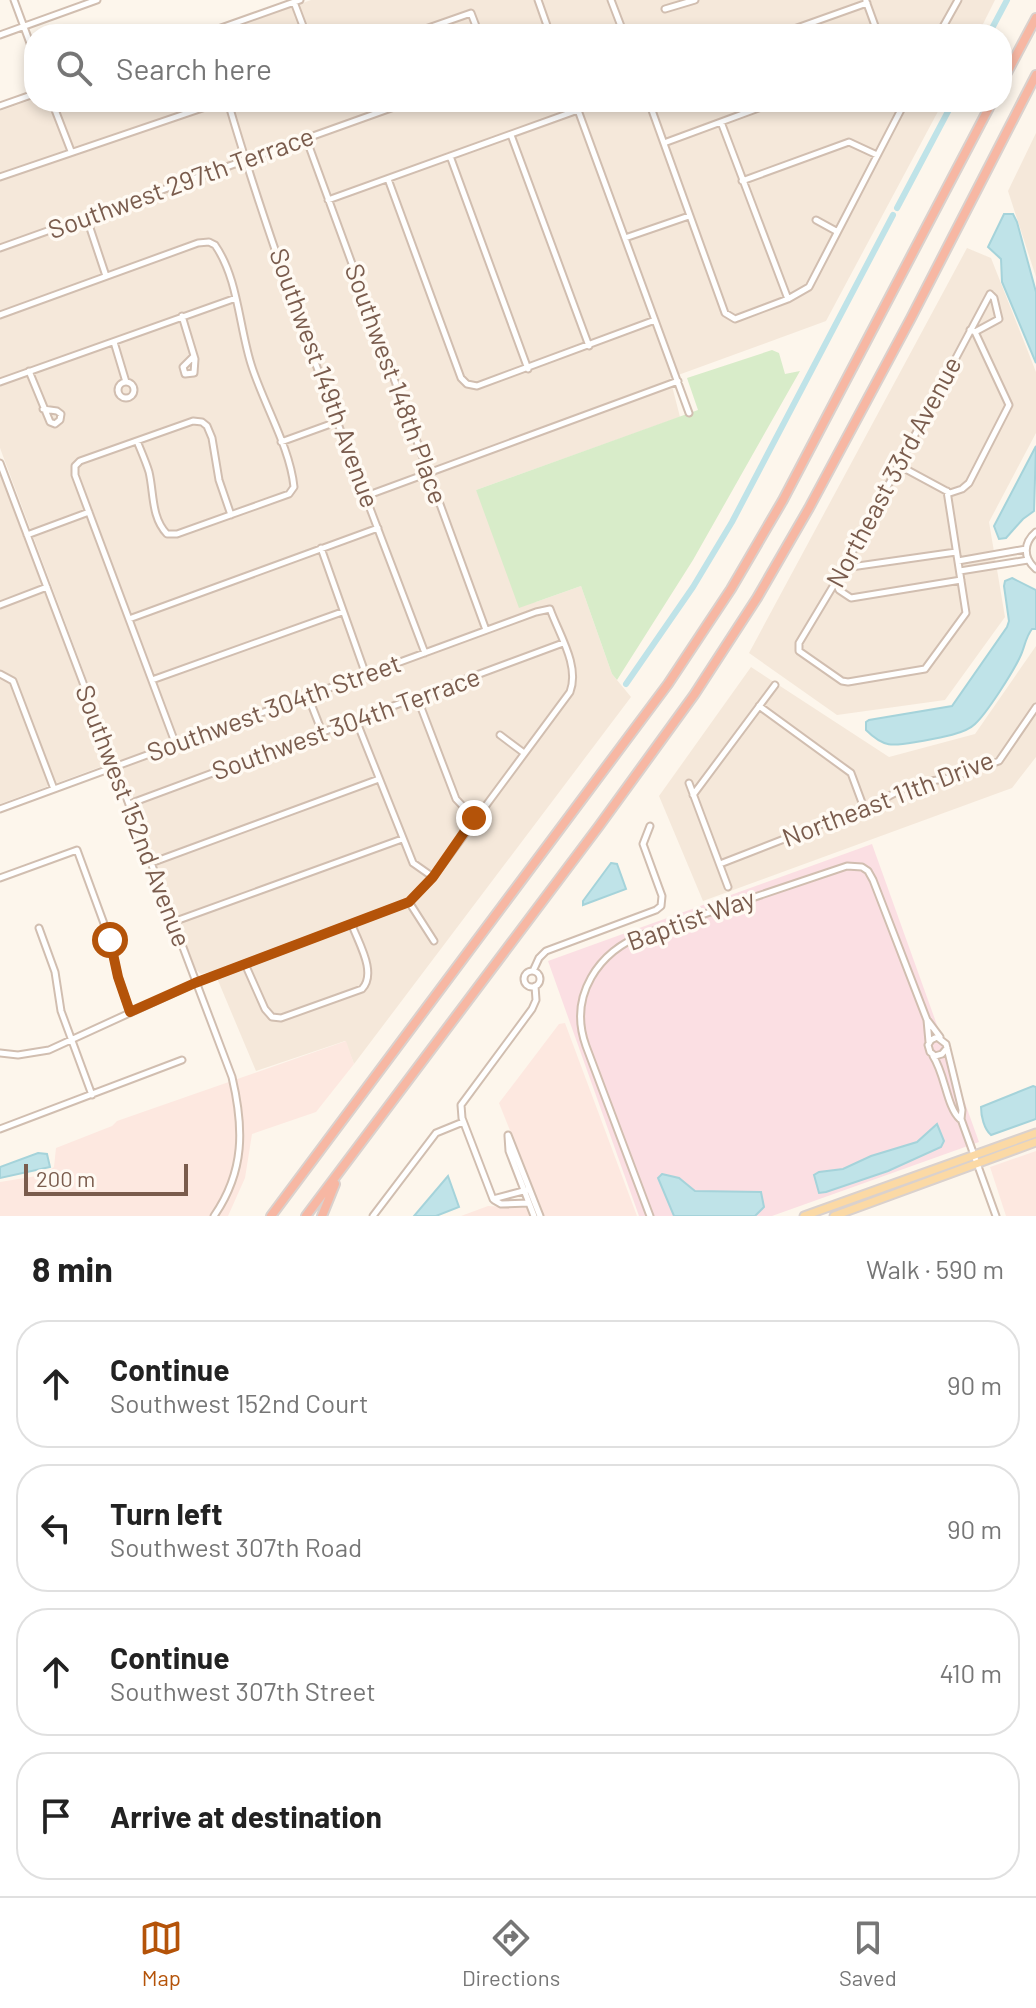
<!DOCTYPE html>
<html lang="en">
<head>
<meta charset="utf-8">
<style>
	:root { --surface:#fff; --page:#f6f6f6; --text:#222; --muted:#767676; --line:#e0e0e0; --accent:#b45309 }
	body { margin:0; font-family:Barlow,sans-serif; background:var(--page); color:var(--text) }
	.scale { position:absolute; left:24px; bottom:20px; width:164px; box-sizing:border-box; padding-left:8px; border:4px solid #7a5c4d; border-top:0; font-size:22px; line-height:28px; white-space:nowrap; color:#7a5c4d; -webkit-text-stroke:6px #fffaf3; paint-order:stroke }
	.stop { position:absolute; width:24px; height:24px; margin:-18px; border:6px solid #b45309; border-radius:50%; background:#fff }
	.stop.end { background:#b45309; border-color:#fff; box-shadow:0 2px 8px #0008 }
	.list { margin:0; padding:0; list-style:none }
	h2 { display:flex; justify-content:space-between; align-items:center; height:104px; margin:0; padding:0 32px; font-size:34px }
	h2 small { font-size:26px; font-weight:400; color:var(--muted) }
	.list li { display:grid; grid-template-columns:52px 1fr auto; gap:24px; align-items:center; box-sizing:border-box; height:128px; margin:0 16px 16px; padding:0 16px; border:2px solid var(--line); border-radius:32px }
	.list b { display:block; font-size:30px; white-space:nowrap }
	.list p { margin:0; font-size:26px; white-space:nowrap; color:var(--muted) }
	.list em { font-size:26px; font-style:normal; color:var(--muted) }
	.icon { flex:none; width:44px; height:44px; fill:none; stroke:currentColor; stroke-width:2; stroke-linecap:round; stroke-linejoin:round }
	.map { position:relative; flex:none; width:1036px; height:1216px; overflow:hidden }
	.search { position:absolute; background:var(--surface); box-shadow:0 4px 12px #0003; left:24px; right:24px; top:24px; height:88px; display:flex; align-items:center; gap:20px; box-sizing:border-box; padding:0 28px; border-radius:32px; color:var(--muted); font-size:30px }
	.sheet { height:680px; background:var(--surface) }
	nav { display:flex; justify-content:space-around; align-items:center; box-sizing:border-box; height:112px; border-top:2px solid var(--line); background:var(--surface); font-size:22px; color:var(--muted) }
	nav a { display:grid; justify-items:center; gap:4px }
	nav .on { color:var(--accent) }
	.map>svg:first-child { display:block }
	.residential { fill:#f5e8da }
	.commercial { fill:#fde8e0 }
	.medical { fill:#fbdfe3 }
	.green { fill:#d8ecc9 }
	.water { fill:#bfe3e8; stroke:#a5d3da; stroke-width:2 }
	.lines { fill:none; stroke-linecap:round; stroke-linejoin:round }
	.canal { stroke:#bfe3e8; stroke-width:6 }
	.minor-casing { stroke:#d1beb0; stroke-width:9 }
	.major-casing { stroke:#dad1cd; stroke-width:11 }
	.highway-casing { stroke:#dad1cd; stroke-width:12 }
	.minor { stroke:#fff; stroke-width:5 }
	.major { stroke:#fbd9a5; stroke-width:7 }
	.highway { stroke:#f7b7a3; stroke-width:8 }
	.route { stroke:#b45309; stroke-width:10 }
	.labels { text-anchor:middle; stroke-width:7; stroke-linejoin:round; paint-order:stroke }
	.street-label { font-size:26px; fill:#7a5c4d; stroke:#fffaf3 }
</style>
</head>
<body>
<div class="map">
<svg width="1036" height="1216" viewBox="0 0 1036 1216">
	<rect width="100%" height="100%" fill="#fdf6ec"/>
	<!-- residential -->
	<path class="residential" d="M311 0H995L978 34H216Z
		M34 99V102H943L826 321 670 378 680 417 476 490 536 602 581 586 612 674 631 697 354 1064 345 1041 256 1071 214 971 201 974 195 969 0 448V111Z
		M1036 133V277L1008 191Z
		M967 248 991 258 1036 372V433L989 522 1005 617 945 700 837 715 749 653Z
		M0 473 106 755V762L100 767 0 804Z
		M1036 646V757L1012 788 703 901 659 796 751 667 889 757 975 734Z"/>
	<!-- commercial -->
	<path class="commercial" d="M565 1023 637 1216H544L499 1103 559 1024Z
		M346 1041 354 1064 316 1112 252 1134 245 1178 228 1216H0V1182L43 1175 54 1167 56 1148 112 1126 117 1121Z
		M1036 1151V1216H1006L990 1167Z
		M488 1206 527 1208 532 1216H461Z"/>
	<!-- medical -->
	<path class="medical" d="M872 844 979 1142 772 1216H639L548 961Z"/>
	<!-- green -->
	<path class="green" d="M772 350 779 353 785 374 800 371 693 560 617 680 612 674 581 586 519 608 476 490 698 410 687 378Z"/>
	<!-- water -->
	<path class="water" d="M1004 214H1013L1017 222 1036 292V363L1002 282 1001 259 988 247Z
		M1036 446 1034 511 1023 519 1006 538 999 539 994 526Z
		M1012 578 1036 590V629H1032C1025 638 1025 647 1020 657 1013 672 987 713 975 724 964 735 932 739 916 742 893 746 884 748 866 730V722L869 720 952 706 1007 627 1009 621 1004 586 1005 581Z
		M611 863 617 864 626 889 583 905V901Z
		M1033 1086 1036 1087V1119L991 1135C984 1129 981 1116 981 1107Z
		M937 1124 944 1141 941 1147 888 1171 826 1192 819 1193 814 1175 819 1172 843 1169 871 1156 917 1142Z
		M38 1153 47 1154 50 1167 0 1178V1167Z
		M662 1174 679 1178 695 1191 761 1192 764 1207 755 1216H674L658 1178Z
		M448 1176 459 1207 436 1216H414Z"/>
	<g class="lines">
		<!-- canal -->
		<path class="canal" d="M989 34 1007 0
			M897 208 953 102
			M626 684 693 587 732 522 893 215"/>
		<defs>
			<path id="minor" d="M14 0 34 54
				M538 0 550 34
				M611 0 624 34
				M866 1 878 34
				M294 2 306 34
				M665 9 695 0
				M204 34 300 0
				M411 34 471 13 479 34
				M780 34 867 3
				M939 34 958 0
				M0 35 97 0
				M52 102 71 151
				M228 102C282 287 357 472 425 653
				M575 102 689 413
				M649 102 725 313 735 319 788 299 809 287 905 102
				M0 106 34 94
				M721 122 788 299
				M511 135 589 346
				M306 138 486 630
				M664 143 775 102
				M450 156 528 369
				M0 177 220 102
				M388 179 461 378 467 384 477 386 655 320
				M742 181 849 142 877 155
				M328 200 578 110
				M86 216 106 276
				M816 220 836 231
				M625 238 689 216
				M0 248 408 102
				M0 315 198 243 209 242 215 245C238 278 239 326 251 364 263 403 290 447 294 487L289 494 177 534H167C151 517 154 493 149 472 146 462 141 451 137 441
				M182 316 195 359 194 373 185 374 183 367 194 356
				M975 332 999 319 994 298 990 294
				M114 342 126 382
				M29 371 50 422 55 424 60 420 61 414 57 411 43 409
				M0 382 236 298
				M118 390a8 8 0 1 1 16 0a8 8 0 1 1-16 0Z
				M281 442 339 421
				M0 463 232 1077C244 1128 245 1171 214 1216
				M900 466 950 493 962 489 969 483 1009 405 975 332 970 330
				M947 491 966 613 925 669 848 682 842 681 799 651V643L844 568 990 294
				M366 496 678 381
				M1036 532C1023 543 1023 558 1036 569
				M27 535 89 512
				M321 548 366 675
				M958 561 1026 549
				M844 568 956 552
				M960 571 1028 560
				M836 583 839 590 851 598 961 580
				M0 605 47 587
				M129 619 378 528
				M0 674 13 681 54 789
				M152 680 342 612
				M308 696 322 732
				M417 697 456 799 474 818
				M759 706 851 773 864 808
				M356 720 413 863 433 877
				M500 735 524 753
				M176 745 75 475V466L80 461 193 421 202 422 207 426 212 438 219 480 231 515
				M689 783 728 887
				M693 795 775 685
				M129 804 563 643
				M0 809 536 612 550 609C559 634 580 666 570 692L433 877 409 902 195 983 49 1050 18 1055 0 1053
				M151 863 379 779
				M720 864 874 804 912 784 950 778 999 761 1036 707
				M0 878 77 850 110 940 118 977 130 1012
				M409 902 434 941
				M173 922 402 839
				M39 928 55 972 61 1011 92 1095
				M245 964 265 1009 272 1017 281 1018 362 989C377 973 359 944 352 925
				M533 971 539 958 546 951 656 910 661 906 662 896 643 844 650 826
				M524 979a8 8 0 1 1 16 0a8 8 0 1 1-16 0Z
				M928 1021 940 1037
				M947 1048 942 1054 935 1056 930 1052 928 1045 931 1040 937 1037 946 1044 962 1110 961 1119 996 1216
				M933 1056C945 1074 947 1108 960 1119
				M0 1129 182 1060
				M508 1135 540 1216
				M508 1136 509 1151 534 1216
				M493 1199 462 1118 461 1105 532 1009 536 1000 535 986
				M493 1199 527 1190
				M494 1200 501 1204 529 1203
				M373 1216 436 1133 463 1122
				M650 1216 586 1046C568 996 598 951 645 934L847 866 862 867 868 871 873 880 927 1020 929 1042"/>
			<path id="major" d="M804 1216 1036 1133
				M834 1216 1036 1142"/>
			<path id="highway" d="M1002 82 1036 18
				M271 1216 668 684 731 589 783 500 992 102
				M306 1216 599 826 694 695 757 598 809 508 911 318 1036 75
				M322 1216 335 1184"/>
		</defs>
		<!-- minor casing -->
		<use href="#minor" class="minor-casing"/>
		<!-- major casing -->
		<use href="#major" class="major-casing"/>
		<!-- highway casing -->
		<use href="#highway" class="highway-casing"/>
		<!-- minor -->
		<use href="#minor" class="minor"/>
		<!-- major -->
		<use href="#major" class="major"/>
		<!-- highway -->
		<use href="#highway" class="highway"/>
	</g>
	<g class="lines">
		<!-- route -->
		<path class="route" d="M110 940 118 977 130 1012 195 983 409 902 433 877 474 818"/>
	</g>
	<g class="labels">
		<!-- street labels -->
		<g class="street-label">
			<text transform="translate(181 183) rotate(-20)" y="9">Southwest 297th Terrace</text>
			<text transform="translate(324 378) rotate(70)" y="9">Southwest 149th Avenue</text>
			<text transform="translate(396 384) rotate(70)" y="9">Southwest 148th Place</text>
			<text transform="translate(894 472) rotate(-62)" y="9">Northeast 33rd Avenue</text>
			<text transform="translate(274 708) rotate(-20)" y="9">Southwest 304th Street</text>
			<text transform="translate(346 724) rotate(-20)" y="9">Southwest 304th Terrace</text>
			<text transform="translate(888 799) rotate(-21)" y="9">Northeast 11th Drive</text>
			<text transform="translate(133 816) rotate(69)" y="9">Southwest 152nd Avenue</text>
			<text transform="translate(691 920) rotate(-20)" y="9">Baptist Way</text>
		</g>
	</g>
</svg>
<div class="scale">200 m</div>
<div class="stop" style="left:110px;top:940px"></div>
<div class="stop end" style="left:474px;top:818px"></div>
<div class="search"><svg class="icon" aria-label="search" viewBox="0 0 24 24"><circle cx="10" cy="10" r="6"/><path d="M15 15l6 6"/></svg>Search here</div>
</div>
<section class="sheet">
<h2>8 min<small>Walk · 590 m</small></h2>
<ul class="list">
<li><svg class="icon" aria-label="ahead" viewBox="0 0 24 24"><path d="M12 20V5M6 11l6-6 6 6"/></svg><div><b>Continue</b><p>Southwest 152nd Court</p></div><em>90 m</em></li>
<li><svg class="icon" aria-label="left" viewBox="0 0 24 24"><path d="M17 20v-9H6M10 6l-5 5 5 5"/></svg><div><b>Turn left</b><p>Southwest 307th Road</p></div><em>90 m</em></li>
<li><svg class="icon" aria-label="ahead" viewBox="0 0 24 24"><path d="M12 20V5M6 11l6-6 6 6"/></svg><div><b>Continue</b><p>Southwest 307th Street</p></div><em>410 m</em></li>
<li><svg class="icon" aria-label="arrive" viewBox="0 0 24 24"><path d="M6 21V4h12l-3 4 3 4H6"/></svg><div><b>Arrive at destination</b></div></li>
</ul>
</section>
<nav>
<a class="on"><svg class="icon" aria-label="map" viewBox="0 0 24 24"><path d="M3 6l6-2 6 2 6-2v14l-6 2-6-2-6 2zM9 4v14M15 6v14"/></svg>Map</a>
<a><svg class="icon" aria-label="directions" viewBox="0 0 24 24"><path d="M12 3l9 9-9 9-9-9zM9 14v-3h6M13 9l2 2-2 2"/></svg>Directions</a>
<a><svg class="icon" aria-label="saved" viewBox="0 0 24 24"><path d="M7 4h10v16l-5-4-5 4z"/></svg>Saved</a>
</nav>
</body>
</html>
